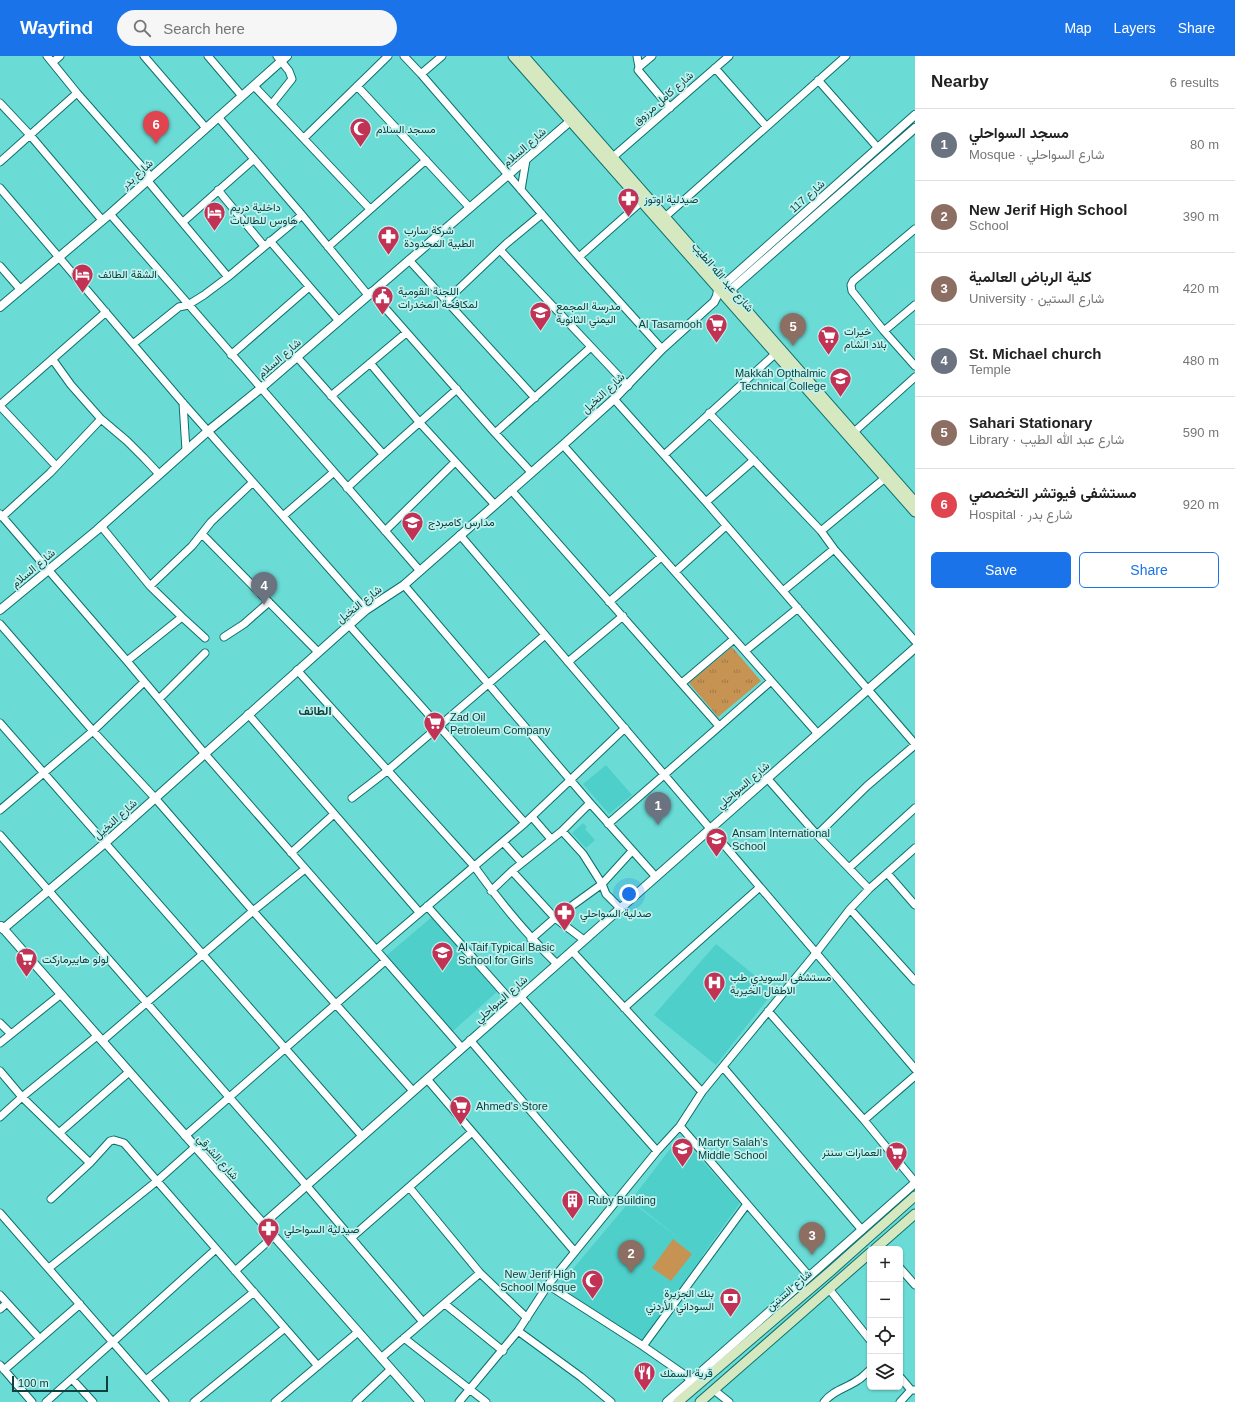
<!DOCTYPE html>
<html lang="en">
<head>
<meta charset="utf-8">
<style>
	:root { --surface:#fff; --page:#f6f6f6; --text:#222; --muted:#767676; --line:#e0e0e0; --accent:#1a73e8 }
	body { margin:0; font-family:Arial,Vazirmatn,sans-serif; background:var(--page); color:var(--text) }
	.controls { position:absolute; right:12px; bottom:12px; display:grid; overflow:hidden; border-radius:6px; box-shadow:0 1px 3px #0004 }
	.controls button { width:36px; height:36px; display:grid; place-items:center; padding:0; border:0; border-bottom:1px solid var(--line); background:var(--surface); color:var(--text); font:20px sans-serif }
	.scale { position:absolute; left:12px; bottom:10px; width:96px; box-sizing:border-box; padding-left:4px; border:2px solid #0d403e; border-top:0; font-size:11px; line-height:14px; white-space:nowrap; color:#0d403e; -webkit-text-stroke:3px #bff2ee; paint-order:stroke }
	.you { position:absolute; left:629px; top:838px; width:14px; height:14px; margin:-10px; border:3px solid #fff; border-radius:50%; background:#1a73e8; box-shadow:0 0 0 6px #1a73e833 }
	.badge { display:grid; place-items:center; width:26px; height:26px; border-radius:50%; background:var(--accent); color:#fff; font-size:13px; font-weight:700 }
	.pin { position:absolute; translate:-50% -33px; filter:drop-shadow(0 1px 2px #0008) }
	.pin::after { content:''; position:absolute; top:21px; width:14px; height:12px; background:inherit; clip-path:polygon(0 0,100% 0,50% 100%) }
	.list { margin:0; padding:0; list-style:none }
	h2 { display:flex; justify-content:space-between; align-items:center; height:52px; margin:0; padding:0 16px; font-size:17px }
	h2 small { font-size:13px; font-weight:400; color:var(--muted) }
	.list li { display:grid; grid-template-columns:26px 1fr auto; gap:12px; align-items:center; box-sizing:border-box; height:72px; padding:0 16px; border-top:1px solid var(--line) }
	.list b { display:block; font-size:15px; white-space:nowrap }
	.list p { margin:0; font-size:13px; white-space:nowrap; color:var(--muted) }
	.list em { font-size:13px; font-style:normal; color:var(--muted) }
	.actions { display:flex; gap:8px; padding:12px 16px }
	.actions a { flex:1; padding:9px 0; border:1px solid var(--accent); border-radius:6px; text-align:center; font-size:14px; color:var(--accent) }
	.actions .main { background:var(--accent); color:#fff }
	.icon { flex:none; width:22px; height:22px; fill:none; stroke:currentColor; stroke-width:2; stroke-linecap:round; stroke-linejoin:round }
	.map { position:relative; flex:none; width:915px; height:1346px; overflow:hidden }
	header { display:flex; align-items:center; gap:24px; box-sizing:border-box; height:56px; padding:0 20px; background:var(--accent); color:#fff }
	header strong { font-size:19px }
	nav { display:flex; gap:22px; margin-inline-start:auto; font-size:14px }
	.search { width:280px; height:36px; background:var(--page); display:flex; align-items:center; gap:10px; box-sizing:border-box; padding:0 14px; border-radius:22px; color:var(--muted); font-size:15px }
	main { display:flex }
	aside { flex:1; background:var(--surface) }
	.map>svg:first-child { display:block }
	.built { fill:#4fcfca }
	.grass { fill:#c69353 }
	.park { fill:url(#park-tufts) }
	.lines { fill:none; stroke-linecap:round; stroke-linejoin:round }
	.minor-casing { stroke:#0b706d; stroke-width:9 }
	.tertiary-casing { stroke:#0b706d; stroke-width:10 }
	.secondary-casing { stroke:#0b706d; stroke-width:11 }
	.minor { stroke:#fff; stroke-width:7 }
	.tertiary { stroke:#fff; stroke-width:8 }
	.secondary { stroke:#d6e8c0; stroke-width:9 }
	.labels { text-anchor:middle; stroke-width:3.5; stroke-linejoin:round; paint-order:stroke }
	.street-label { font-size:11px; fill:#0d403e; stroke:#bff2ee }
	.poi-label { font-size:11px; fill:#0d403e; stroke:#bff2ee; text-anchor:start }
	.neighbourhood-label { font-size:12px; font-weight:bold; fill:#0d403e; stroke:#bff2ee }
</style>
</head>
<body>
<header>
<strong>Wayfind</strong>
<div class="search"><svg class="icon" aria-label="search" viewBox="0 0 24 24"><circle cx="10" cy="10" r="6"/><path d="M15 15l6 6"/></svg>Search here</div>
<nav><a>Map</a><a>Layers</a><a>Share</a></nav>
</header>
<main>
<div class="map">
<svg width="915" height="1346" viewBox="0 0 915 1346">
	<defs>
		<pattern id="park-tufts" width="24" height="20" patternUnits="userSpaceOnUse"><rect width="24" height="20" fill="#c69353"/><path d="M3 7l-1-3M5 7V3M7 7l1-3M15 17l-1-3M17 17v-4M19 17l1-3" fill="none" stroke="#9f7946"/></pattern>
	</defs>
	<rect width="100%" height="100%" fill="#6bdbd6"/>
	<!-- built -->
	<path class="built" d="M606 709 632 739 609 758 583 728Z
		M583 767 587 771 585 773 595 784 586 792 572 777Z
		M433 860 498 935 453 975 386 900Z
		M716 888 774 935 716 1009 654 959Z
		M680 1080 740 1147 702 1200 703 1202 642 1288 556 1233 630 1145 685 1187 631 1144Z"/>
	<!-- grass -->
	<path class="grass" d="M673 1183 692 1198 671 1225 652 1212Z"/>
	<!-- park -->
	<path class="park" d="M732 591 761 625 718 661 689 627Z"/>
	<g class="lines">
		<defs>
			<path id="minor" d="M47 0 77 37 151 121
				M144 0 206 72
				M208 0 242 40
				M404 0 421 18 579 201 662 293
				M637 0 639 11
				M652 0 639 11 638 14 670 52
				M53 6 60 0
				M715 12 766 70
				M421 18 442 0
				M818 24 878 92
				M254 30 370 153
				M357 30 470 152
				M0 47 30 79 102 164
				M272 48 292 23 289 15 277 0
				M218 61 302 159 368 239
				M304 82 388 0
				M613 101 729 0
				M0 106 77 37
				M147 124 228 221
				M0 132 183 347 366 554
				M218 134 264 190
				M521 134 526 104
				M110 158 420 515
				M665 161 846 0
				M183 166 254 103
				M915 173 853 225 851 229 852 235 884 275 915 310
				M270 185 339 265
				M328 191 426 104
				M500 194 628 330
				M579 201 641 146
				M409 204 535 342
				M0 210 20 233
				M371 236 495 377 531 416
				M446 245 507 187 542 158
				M884 275 915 249
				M133 288 179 251 188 249 204 239 228 221 302 159
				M231 299 309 231
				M297 301 383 398
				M53 304 71 329 101 363 127 385 144 402 159 418
				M370 307 420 367 495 449
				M331 340 406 277
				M614 343 706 446 915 688
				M183 347 186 394
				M0 349 106 256
				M0 350 56 410
				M709 357 821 475 834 493 915 585
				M854 376 915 321
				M495 377 591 291
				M563 389 818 678
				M664 399 775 298
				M347 432C383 398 420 366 457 333
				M511 434 719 670
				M706 446 754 404
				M0 458 127 605 205 698 462 992
				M283 460 334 416
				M2 461 50 417 101 363
				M101 470 150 530 182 561 205 582
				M385 475 455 406
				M821 475 885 422
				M202 478 318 596
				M460 479 915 1013
				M675 516 726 470
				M404 529 590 747 656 821
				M150 530 192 490 211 466 253 426
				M783 535 834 493
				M609 546 661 501
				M0 568 93 675 155 742 253 855 413 1035
				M349 569 525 767
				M224 581 244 568 269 546
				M745 595 798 552
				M127 605 182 561
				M568 606 623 560
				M297 614 474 810C499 845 526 878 557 908
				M682 627 734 583
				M159 643 205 597
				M248 658 419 856
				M0 667 362 1080
				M767 722 817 779 869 833
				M352 742 387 715 545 579
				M0 754 93 675 144 626
				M532 761 551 783
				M608 768 771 625
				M562 775 583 798 602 828 606 838 620 852
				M0 779 306 1129 423 1266
				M817 779 867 730 915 689
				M503 786 522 807
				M291 797 334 758
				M849 812 915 752
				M512 815 555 862 584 884
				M887 817 915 849
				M491 835 512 815 562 775 590 747
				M427 850 513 947
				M850 853 915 925
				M531 883 555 862 602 828 632 795
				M376 894 525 767 625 672
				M572 895 702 1036
				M520 940 657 1095
				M624 952 760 831
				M768 955 864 1064 915 1126
				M0 967 11 978
				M470 984 612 1150
				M102 985 253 855 305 813
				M0 987 60 939
				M723 1011 862 1174
				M0 1015 22 1041 90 1107
				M427 1023 575 1196
				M0 1061 22 1041 97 980
				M864 1064 915 1020
				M680 1070 809 1220
				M59 1077 129 1016
				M185 1080 385 905
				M409 1131 480 1217 527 1262
				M51 1143 90 1107 110 1085 114 1084 124 1087 318 1310
				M0 1157 165 1346
				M351 1182 472 1076
				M49 1212 157 1125 195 1091
				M900 1212 915 1229
				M235 1215 274 1180
				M548 1229 643 1290 692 1324
				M829 1233 870 1284
				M0 1239 40 1283
				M445 1248 503 1295
				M0 1253 7 1247
				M518 1275 581 1321 611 1346
				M404 1282 486 1346
				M643 1290 747 1148
				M381 1302 480 1217
				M0 1309 32 1346
				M4 1314 80 1248
				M900 1321 911 1334
				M72 1323 93 1346
				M146 1324 254 1236
				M714 1334 729 1346
				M46 1346 216 1193
				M194 1346 285 1272
				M275 1346 358 1276
				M356 1346 391 1313
				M459 1346 518 1275 548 1229 657 1095 680 1070 702 1036 816 897 850 853 869 833 915 792
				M824 1346C833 1334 847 1332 858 1324 862 1322 866 1317 870 1314
				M900 1346 911 1334H915"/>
			<path id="tertiary" d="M726 238 915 72
				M0 251 110 158 287 0
				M0 554 97 474 208 375 260 333 575 61
				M1 870 420 1346
				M3 873 105 787 349 569 366 554 404 529 563 389 614 343 662 293 714 246 717 240 718 234 915 59
				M263 1168 915 592
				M667 1346 915 1127"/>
			<path id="secondary" d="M513 0 915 456
				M524 0 915 446
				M875 1193 915 1158
				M678 1346 832 1214 915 1140
				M700 1346 870 1197"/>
		</defs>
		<!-- minor casing -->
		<use href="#minor" class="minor-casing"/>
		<!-- tertiary casing -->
		<use href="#tertiary" class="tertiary-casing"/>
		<!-- secondary casing -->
		<use href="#secondary" class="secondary-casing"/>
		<!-- minor -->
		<use href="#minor" class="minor"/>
		<!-- tertiary -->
		<use href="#tertiary" class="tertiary"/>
		<!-- secondary -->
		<use href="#secondary" class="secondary"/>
	</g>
	<!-- icons -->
	<defs>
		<symbol id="mosque-pin" viewBox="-11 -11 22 30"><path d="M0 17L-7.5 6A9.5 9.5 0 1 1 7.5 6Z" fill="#c23255" stroke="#bff2ee"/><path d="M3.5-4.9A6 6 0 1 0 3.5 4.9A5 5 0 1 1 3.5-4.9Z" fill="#fff"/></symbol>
		<symbol id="pharmacy-pin" viewBox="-11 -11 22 30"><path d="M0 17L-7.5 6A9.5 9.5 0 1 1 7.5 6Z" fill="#c23255" stroke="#bff2ee"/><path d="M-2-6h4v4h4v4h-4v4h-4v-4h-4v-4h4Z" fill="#fff"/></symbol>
		<symbol id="hotel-pin" viewBox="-11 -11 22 30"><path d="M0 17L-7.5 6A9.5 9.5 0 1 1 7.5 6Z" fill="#c23255" stroke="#bff2ee"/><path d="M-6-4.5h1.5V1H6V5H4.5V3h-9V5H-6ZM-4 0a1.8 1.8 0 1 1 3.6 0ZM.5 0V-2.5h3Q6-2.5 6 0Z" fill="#fff"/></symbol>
		<symbol id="civic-pin" viewBox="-11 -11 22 30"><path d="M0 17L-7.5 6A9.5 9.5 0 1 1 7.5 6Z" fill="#c23255" stroke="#bff2ee"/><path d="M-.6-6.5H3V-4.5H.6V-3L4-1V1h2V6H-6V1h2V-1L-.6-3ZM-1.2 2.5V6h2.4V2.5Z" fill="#fff"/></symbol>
		<symbol id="school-pin" viewBox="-11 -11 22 30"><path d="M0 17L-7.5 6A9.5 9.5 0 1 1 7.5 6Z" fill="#c23255" stroke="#bff2ee"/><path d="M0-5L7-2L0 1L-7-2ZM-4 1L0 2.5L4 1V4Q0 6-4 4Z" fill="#fff"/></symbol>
		<symbol id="supermarket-pin" viewBox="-11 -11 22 30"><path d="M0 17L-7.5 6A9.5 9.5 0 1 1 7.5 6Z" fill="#c23255" stroke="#bff2ee"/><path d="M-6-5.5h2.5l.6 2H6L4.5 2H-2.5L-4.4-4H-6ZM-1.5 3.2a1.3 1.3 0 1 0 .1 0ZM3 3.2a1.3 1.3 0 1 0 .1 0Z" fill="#fff"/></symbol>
		<symbol id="university-pin" viewBox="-11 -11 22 30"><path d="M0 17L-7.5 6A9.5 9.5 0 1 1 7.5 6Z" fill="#c23255" stroke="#bff2ee"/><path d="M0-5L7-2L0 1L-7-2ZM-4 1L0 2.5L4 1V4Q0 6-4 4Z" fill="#fff"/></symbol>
		<symbol id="hospital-pin" viewBox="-11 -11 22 30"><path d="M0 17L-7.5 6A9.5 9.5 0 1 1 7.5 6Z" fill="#c23255" stroke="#bff2ee"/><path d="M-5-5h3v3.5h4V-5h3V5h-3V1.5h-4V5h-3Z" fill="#fff"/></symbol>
		<symbol id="building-pin" viewBox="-11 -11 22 30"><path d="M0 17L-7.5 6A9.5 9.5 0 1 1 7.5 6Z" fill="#c23255" stroke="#bff2ee"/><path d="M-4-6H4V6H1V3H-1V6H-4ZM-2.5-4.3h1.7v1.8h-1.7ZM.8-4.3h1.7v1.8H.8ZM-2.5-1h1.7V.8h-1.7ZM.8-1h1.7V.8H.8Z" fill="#fff"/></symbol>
		<symbol id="bank-pin" viewBox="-11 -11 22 30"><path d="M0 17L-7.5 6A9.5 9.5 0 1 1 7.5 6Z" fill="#c23255" stroke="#bff2ee"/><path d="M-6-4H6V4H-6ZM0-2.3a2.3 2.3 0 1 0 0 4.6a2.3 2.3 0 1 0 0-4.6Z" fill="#fff"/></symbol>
		<symbol id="restaurant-pin" viewBox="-11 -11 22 30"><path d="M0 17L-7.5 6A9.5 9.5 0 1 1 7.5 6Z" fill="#c23255" stroke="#bff2ee"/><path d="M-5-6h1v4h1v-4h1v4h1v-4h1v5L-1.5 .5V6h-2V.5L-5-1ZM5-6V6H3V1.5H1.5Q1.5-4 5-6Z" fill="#fff"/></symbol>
	</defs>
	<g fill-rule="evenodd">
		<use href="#mosque-pin" x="348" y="60" width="25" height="34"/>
		<use href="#pharmacy-pin" x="616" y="130" width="25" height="34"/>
		<use href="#hotel-pin" x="202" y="144" width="25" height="34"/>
		<use href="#pharmacy-pin" x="376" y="168" width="25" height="34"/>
		<use href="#hotel-pin" x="70" y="206" width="25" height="34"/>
		<use href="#civic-pin" x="370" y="228" width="25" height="34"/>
		<use href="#school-pin" x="528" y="244" width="25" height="34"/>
		<use href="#supermarket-pin" x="704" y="256" width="25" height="34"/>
		<use href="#supermarket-pin" x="816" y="268" width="25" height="34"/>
		<use href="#university-pin" x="828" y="310" width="25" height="34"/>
		<use href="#school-pin" x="400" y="454" width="25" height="34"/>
		<use href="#supermarket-pin" x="422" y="654" width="25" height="34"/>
		<use href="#school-pin" x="704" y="770" width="25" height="34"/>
		<use href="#pharmacy-pin" x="552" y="844" width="25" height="34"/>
		<use href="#school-pin" x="430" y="884" width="25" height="34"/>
		<use href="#supermarket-pin" x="14" y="890" width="25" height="34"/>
		<use href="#hospital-pin" x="702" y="914" width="25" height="34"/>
		<use href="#supermarket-pin" x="448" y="1038" width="25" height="34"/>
		<use href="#school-pin" x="670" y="1080" width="25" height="34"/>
		<use href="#supermarket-pin" x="884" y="1084" width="25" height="34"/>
		<use href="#building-pin" x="560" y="1132" width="25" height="34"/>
		<use href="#pharmacy-pin" x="256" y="1160" width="25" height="34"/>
		<use href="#mosque-pin" x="580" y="1212" width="25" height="34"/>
		<use href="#bank-pin" x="718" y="1230" width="25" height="34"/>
		<use href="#restaurant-pin" x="632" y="1304" width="25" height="34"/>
	</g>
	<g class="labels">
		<!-- street labels -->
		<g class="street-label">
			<text transform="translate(663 42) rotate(-41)" y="4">شارع كامل مرزوق</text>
			<text transform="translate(524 91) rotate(-41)" y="4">شارع السلام</text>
			<text transform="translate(137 118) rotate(-42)" y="4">شارع بدر</text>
			<text transform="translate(807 140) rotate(-42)" y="4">شارع 117</text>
			<text transform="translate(723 221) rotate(49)" y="4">شارع عبد الله الطيب</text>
			<text transform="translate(279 302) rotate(-41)" y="4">شارع السلام</text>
			<text transform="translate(603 337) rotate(-43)" y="4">شارع النخيل</text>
			<text transform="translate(33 512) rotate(-40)" y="4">شارع السلام</text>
			<text transform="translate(359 548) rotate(-38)" y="4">شارع النخيل</text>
			<text transform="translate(743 729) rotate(-41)" y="4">شارع السواحلي</text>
			<text transform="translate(115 763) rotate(-42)" y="4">شارع النخيل</text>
			<text transform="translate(501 943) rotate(-41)" y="4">شارع السواحلي</text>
			<text transform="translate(218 1101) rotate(48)" y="4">شارع الشرقي</text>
			<text transform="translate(789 1234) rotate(-41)" y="4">شارع الستين</text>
		</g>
		<!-- poi labels -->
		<g class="poi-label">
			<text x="376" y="77">مسجد السلام</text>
			<text x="644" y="147">صيدلية اوتوز</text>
			<text x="230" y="155">داخلية دريم<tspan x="230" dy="13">هاوس للطالبات</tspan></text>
			<text x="404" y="178">شركة سارب<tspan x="404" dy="13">الطبية المحدودة</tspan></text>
			<text x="98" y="222">الشقة الطائف</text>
			<text x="398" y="239">اللجنة القومية<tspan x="398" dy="13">لمكافحة المخدرات</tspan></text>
			<text x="556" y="254">مدرسة المجمع<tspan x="556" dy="13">اليمني الثانوية</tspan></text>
			<text x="702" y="272" text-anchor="end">Al Tasamooh</text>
			<text x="844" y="279">خيرات<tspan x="844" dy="13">بلاد الشام</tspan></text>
			<text x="826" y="321" text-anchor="end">Makkah Opthalmic<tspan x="826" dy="13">Technical College</tspan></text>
			<text x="428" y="470">مدارس كامبردج</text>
			<text x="450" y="665">Zad Oil<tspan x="450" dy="13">Petroleum Company</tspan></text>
			<text x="732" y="781">Ansam International<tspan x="732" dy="13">School</tspan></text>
			<text x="580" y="861">صدلية السواحلي</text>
			<text x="458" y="895">Al Taif Typical Basic<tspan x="458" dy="13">School for Girls</tspan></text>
			<text x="42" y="907">لولو هايبرماركت</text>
			<text x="730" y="925">مستشفى السويدي طب<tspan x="730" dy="13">الاطفال الخيرية</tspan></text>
			<text x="476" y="1054">Ahmed's Store</text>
			<text x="698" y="1090">Martyr Salah's<tspan x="698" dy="13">Middle School</tspan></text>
			<text x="882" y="1100" text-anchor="end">العمارات سنتر</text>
			<text x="588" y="1148">Ruby Building</text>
			<text x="284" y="1177">صيدلية السواحلي</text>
			<text x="576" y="1222" text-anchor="end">New Jerif High<tspan x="576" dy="13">School Mosque</tspan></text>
			<text x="714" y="1241" text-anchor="end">بنك الجزيرة<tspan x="714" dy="13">السوداني الأردني</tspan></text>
			<text x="660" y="1321">قرية السمك</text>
		</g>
		<!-- neighbourhood labels -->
		<g class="neighbourhood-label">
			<text x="315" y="659">الطائف</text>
		</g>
	</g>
</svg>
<div class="controls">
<button>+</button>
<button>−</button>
<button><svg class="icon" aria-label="locate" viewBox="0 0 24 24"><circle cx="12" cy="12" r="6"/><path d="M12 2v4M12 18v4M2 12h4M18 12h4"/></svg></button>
<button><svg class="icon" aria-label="layers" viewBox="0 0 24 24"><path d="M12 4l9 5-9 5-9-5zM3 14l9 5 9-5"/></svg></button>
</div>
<div class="scale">100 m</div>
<div class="you"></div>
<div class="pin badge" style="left:658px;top:769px;background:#6b7280">1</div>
<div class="pin badge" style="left:631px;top:1217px;background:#8d6e63">2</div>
<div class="pin badge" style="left:812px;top:1199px;background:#8d6e63">3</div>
<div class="pin badge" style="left:264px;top:549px;background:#6b7280">4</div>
<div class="pin badge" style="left:793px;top:290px;background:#8d6e63">5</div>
<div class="pin badge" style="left:156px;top:88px;background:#e0444e">6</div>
</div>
<aside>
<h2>Nearby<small>6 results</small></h2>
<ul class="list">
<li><span class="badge" style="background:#6b7280">1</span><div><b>مسجد السواحلي</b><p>Mosque · شارع السواحلي</p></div><em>80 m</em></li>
<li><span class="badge" style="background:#8d6e63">2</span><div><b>New Jerif High School</b><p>School</p></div><em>390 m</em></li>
<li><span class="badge" style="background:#8d6e63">3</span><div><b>كلية الرباض العالمية</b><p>University · شارع الستين</p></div><em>420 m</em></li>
<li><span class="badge" style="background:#6b7280">4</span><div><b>St. Michael church</b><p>Temple</p></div><em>480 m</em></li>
<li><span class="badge" style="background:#8d6e63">5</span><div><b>Sahari Stationary</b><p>Library · شارع عبد الله الطيب</p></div><em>590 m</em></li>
<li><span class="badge" style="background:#e0444e">6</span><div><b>مستشفى فيوتشر التخصصي</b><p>Hospital · شارع بدر</p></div><em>920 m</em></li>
</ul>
<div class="actions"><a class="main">Save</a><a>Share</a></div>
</aside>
</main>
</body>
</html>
